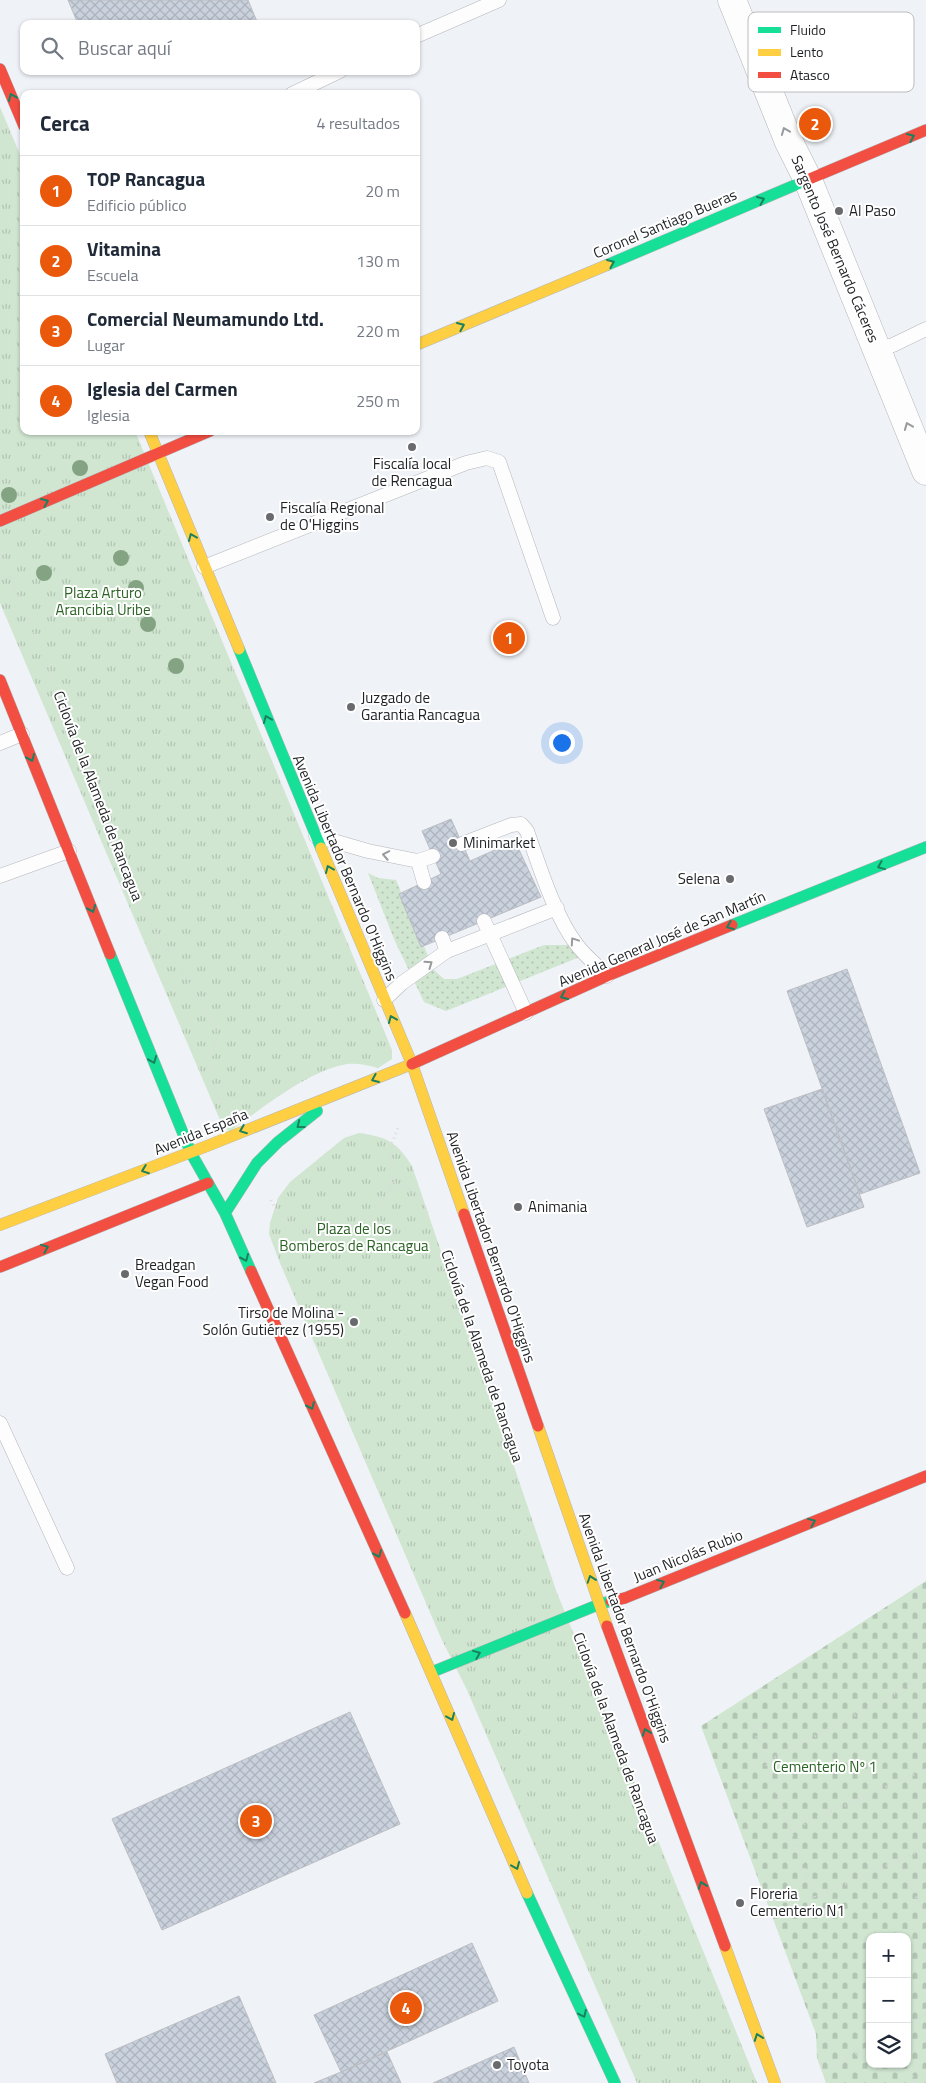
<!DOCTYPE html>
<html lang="es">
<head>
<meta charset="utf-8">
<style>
	:root { --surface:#fff; --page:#f6f6f7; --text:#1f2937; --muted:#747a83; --line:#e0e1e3; --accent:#ea580c }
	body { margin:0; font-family:"Titillium Web",sans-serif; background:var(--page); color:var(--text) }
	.controls { position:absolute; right:15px; bottom:15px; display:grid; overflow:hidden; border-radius:10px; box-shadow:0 1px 4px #0004 }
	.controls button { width:45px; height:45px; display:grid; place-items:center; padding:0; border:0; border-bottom:1px solid var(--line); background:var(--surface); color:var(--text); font:25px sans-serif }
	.you { position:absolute; left:561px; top:742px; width:18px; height:18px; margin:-12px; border:4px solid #fff; border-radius:50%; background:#1a73e8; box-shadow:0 0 0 8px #1a73e833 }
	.badge { display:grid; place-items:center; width:32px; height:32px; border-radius:50%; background:var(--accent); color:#fff; font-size:16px; font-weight:700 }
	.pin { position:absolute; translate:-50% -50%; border:2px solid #fff; box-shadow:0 1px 5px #0006 }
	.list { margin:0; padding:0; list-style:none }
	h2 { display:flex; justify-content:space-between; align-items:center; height:65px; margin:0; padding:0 20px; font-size:21px }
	h2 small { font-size:16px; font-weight:400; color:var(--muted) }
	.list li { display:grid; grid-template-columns:32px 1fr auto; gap:15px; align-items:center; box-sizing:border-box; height:70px; padding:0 20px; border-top:1px solid var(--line) }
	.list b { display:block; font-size:19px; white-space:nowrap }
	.list p { margin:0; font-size:16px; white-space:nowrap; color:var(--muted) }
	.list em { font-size:16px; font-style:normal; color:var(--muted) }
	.icon { flex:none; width:28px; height:28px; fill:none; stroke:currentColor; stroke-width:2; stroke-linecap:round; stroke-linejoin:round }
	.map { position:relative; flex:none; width:926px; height:2083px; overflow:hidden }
	.search { position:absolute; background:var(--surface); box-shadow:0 1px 4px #0004; left:20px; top:20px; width:400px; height:55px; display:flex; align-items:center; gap:12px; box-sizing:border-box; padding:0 18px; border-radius:10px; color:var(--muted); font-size:19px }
	.panel { position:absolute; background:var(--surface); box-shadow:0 1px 4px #0004; left:20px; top:90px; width:400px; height:345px; border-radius:10px }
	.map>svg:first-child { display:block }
	.grass { fill:url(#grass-dots) }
	.cemetery { fill:url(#cemetery-stones); fill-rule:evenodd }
	.park { fill:url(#park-tufts) }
	.building { fill:url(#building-cross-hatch); stroke:#bcbec2 }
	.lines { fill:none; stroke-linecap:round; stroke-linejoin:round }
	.lane-casing { stroke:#b4b6ba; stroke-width:15 }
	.street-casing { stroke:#b4b6ba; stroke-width:29 }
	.fast-casing { stroke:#b4b6ba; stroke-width:12 }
	.slow-casing { stroke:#b4b6ba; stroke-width:12 }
	.jam-casing { stroke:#b4b6ba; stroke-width:12 }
	.path { stroke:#dadbdc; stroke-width:3; stroke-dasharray:1 4; stroke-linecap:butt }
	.lane { stroke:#fdfdfe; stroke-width:14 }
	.street { stroke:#fdfdfe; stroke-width:28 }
	.fast { stroke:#16e098; stroke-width:11 }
	.slow { stroke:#ffcf43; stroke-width:11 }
	.jam { stroke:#f24e42; stroke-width:11 }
	.tree { fill:#83a382 }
	.oneway { stroke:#1a805e }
	.oneway2 { stroke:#999a9c }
	.poi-dot { fill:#686a6e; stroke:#fff; stroke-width:2 }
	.labels { text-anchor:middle; stroke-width:4; stroke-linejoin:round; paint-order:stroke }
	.poi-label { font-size:15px; fill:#1f2124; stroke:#fff; text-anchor:start }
	.street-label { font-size:15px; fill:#1f2124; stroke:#fff }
	.park-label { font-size:15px; fill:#2a6323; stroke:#fff }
	.key { fill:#fff; stroke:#bcbcbd; stroke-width:1 }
	.key-label { font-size:14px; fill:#1f2124 }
</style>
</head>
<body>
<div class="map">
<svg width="926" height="2083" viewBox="0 0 926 2083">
	<defs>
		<pattern id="grass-dots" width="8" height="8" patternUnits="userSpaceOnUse" patternTransform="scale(1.25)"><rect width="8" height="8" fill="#d0e6d1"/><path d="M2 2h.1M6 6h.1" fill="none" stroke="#b2c5b3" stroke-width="1.8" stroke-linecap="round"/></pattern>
		<pattern id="cemetery-stones" width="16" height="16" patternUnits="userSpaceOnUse" patternTransform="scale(1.25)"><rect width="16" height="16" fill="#d0e6d1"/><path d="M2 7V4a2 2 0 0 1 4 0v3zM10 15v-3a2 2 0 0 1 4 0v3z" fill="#b2c5b3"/></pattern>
		<pattern id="park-tufts" width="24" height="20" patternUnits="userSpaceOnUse" patternTransform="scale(1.25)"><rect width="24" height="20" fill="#d0e6d1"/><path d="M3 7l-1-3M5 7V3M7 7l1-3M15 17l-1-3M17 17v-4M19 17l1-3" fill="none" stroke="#b2c5b3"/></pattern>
		<pattern id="building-cross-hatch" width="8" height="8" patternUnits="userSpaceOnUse" patternTransform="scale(1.25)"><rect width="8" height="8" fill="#cad2de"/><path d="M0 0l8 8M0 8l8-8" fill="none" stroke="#adb4be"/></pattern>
	</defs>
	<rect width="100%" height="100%" fill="#eff2f6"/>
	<!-- grass -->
	<path class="grass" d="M368 873 378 878 396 880 434 970 444 979H457L544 945H569L592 952 446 1011 424 1002 394 939Z"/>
	<!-- cemetery -->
	<path class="cemetery" d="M926 1581V2083H826L817 2058 816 2034 701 1726ZM870 1937H907V2064H870Z"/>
	<!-- park -->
	<path class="park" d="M0 107 24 164V431H135L392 1050V1059L378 1068C368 1065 357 1063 347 1064 307 1071 263 1108 230 1131L223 1127 0 603Z
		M359 1133C387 1137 397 1142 412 1166L557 1593 757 2083H637L467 1690 441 1638 280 1263 269 1234 270 1223 278 1198 290 1182 344 1138Z"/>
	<!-- building -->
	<path class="building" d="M68 0H248L258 24H78Z
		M451 819 470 861 515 841 541 897 421 947 399 894 441 874 422 831Z
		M847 969 920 1173 860 1194 787 991Z
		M822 1089 864 1207 807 1227 764 1109Z
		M350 1712 400 1824 162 1930 112 1819Z
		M472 1943 498 2001 341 2072 314 2015Z
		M239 1996 276 2083H117L105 2054Z
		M514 2047 529 2083H433Z
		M387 2052 401 2083H314L341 2072Z"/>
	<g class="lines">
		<defs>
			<path id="lane" d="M416 36 499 0
				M292 94 340 71
				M877 349 893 345 926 329
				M204 567 466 463 487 458 499 462 553 618
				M0 743 22 734
				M316 836 368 851 418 861 433 856
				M462 844 511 825 521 824 527 831C539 865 555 917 577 945 585 956 598 966 607 976
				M418 861 424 882
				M0 876 69 851
				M484 921 526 1013
				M442 938 447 951
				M384 1000 402 983 447 951 557 908
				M0 1423 67 1568"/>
			<path id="street" d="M732 0 789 142 808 180 926 471"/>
			<path id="fast" d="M607 265 807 180
				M239 649 321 848
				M732 925 926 847
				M110 954 191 1153 225 1213 251 1271
				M225 1213 257 1163 278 1142 317 1111
				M432 1672 600 1604 611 1601
				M527 1893 615 2083"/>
			<path id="slow" d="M416 345 607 265
				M149 431 239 649
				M321 848 412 1064 464 1214
				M0 1225 207 1146 412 1064
				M538 1426 607 1626
				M405 1613 527 1893
				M725 1946 775 2083"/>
			<path id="jam" d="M0 69 24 126
				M807 180 926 130
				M0 521 210 431
				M0 680 110 954
				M412 1064 607 976 732 925
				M464 1214 538 1426
				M0 1267 208 1183
				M251 1271 405 1613
				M611 1601 625 1598 926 1476
				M607 1626 725 1946"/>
		</defs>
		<!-- lane casing -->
		<use href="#lane" class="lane-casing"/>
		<!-- street casing -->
		<use href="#street" class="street-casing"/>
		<!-- fast casing -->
		<use href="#fast" class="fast-casing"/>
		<!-- slow casing -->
		<use href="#slow" class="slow-casing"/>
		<!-- jam casing -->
		<use href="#jam" class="jam-casing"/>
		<!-- path -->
		<path class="path" d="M0 554 85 754 132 887 142 911 214 1023C219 1040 213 1045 211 1061 209 1078 215 1091 222 1106
			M393 1183 391 1160 392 1143 399 1125
			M271 1200C280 1223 318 1239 343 1234 350 1232 361 1226 366 1220 373 1215 380 1207 383 1200 387 1193 387 1188 393 1183 410 1184 421 1200 428 1214
			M753 1727 815 1898 926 1848
			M766 1762 926 1677
			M790 1830 926 1769
			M898 1861 926 1917
			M907 2025 926 2015
			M907 2062 915 2083
			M834 2067 870 2046"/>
		<!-- lane -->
		<use href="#lane" class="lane"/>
		<!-- street -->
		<use href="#street" class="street"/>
		<!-- fast -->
		<use href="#fast" class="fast"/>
		<!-- slow -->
		<use href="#slow" class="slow"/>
		<!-- jam -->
		<use href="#jam" class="jam"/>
	</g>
	<!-- trees -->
	<g class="tree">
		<circle cx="80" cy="468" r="8"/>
		<circle cx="9" cy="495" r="8"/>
		<circle cx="121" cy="558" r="8"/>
		<circle cx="44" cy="573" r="8"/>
		<circle cx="136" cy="588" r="8"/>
		<circle cx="148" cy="624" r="8"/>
		<circle cx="176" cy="666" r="8"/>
	</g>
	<!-- one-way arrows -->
	<defs><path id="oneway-chevron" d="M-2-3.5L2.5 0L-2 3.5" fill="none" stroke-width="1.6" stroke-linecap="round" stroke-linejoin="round" transform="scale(1.25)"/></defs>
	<g class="oneway">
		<use href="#oneway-chevron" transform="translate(12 97) rotate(-113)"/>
		<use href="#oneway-chevron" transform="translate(911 137) rotate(-23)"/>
		<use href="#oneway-chevron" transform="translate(761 200) rotate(-23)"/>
		<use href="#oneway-chevron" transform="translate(611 263) rotate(-23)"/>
		<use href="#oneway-chevron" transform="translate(461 326) rotate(-23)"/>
		<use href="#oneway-chevron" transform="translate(45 502) rotate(-23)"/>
		<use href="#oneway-chevron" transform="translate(192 537) rotate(-113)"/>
		<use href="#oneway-chevron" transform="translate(267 719) rotate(-112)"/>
		<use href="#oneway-chevron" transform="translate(31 758) rotate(68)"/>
		<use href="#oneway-chevron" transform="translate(881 866) rotate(158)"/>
		<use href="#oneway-chevron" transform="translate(329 869) rotate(-113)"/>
		<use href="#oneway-chevron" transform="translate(92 909) rotate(68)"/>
		<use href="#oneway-chevron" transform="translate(730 926) rotate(158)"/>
		<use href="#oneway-chevron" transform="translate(564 996) rotate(156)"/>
		<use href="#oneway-chevron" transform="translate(392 1019) rotate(-113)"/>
		<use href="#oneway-chevron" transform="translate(153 1060) rotate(68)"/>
		<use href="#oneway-chevron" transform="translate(375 1079) rotate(157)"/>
		<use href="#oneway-chevron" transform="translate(300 1125) rotate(142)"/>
		<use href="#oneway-chevron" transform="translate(243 1130) rotate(159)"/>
		<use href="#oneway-chevron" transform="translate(145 1170) rotate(159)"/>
		<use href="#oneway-chevron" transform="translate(45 1248) rotate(-22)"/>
		<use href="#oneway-chevron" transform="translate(245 1258) rotate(66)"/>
		<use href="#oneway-chevron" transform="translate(311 1406) rotate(66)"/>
		<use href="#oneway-chevron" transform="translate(812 1522) rotate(-22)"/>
		<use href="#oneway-chevron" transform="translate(378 1554) rotate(66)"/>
		<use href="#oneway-chevron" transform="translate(591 1579) rotate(-109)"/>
		<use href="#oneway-chevron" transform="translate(661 1583) rotate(-22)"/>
		<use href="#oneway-chevron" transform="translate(477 1654) rotate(-22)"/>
		<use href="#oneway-chevron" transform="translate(451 1717) rotate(67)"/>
		<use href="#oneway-chevron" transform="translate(646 1732) rotate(-110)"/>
		<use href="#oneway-chevron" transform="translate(516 1866) rotate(67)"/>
		<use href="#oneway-chevron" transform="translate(702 1885) rotate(-110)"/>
		<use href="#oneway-chevron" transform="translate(583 2014) rotate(65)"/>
		<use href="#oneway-chevron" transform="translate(758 2037) rotate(-110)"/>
	</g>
	<g class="oneway2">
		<use href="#oneway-chevron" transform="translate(785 131) rotate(-112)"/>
		<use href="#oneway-chevron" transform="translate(908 426) rotate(-112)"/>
		<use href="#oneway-chevron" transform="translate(386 855) rotate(-169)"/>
		<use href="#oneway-chevron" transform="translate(574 941) rotate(-124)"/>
		<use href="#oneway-chevron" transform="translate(429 964) rotate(-35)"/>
	</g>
	<!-- markers -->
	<g class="poi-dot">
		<circle cx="839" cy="211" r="5"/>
		<circle cx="412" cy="447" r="5"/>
		<circle cx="270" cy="517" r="5"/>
		<circle cx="351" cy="707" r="5"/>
		<circle cx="453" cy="843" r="5"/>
		<circle cx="730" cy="879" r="5"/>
		<circle cx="518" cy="1207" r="5"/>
		<circle cx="125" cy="1274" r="5"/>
		<circle cx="354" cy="1322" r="5"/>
		<circle cx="740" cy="1903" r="5"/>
		<circle cx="497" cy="2065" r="5"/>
	</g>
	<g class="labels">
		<!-- poi labels -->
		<g class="poi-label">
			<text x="849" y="216">Al Paso</text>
			<text x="412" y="469" text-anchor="middle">Fiscalía local<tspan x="412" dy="17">de Rencagua</tspan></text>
			<text x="280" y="513">Fiscalía Regional<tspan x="280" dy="17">de O'Higgins</tspan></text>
			<text x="361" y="703">Juzgado de<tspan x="361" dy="17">Garantia Rancagua</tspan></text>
			<text x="463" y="848">Minimarket</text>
			<text x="720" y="884" text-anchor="end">Selena</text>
			<text x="528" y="1212">Animania</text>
			<text x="135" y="1270">Breadgan<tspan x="135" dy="17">Vegan Food</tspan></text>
			<text x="344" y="1318" text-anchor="end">Tirso de Molina -<tspan x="344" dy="17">Solón Gutiérrez (1955)</tspan></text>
			<text x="750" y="1899">Floreria<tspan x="750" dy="17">Cementerio N1</tspan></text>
			<text x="507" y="2070">Toyota</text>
		</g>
		<!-- street labels -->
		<g class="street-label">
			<text transform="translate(665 224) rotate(-23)" y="5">Coronel Santiago Bueras</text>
			<text transform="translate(835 249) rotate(67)" y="5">Sargento José Bernardo Cáceres</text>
			<text transform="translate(98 796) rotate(69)" y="5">Ciclovía de la Alameda de Rancagua</text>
			<text transform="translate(345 868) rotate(67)" y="5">Avenida Libertador Bernardo O'Higgins</text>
			<text transform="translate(662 939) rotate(-23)" y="5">Avenida General José de San Martín</text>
			<text transform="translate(201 1132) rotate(-22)" y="5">Avenida España</text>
			<text transform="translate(491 1247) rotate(71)" y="5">Avenida Libertador Bernardo O'Higgins</text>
			<text transform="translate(482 1356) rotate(71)" y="5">Ciclovía de la Alameda de Rancagua</text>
			<text transform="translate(688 1556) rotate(-22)" y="5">Juan Nicolás Rubio</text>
			<text transform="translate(625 1628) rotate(70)" y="5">Avenida Libertador Bernardo O'Higgins</text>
			<text transform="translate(616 1738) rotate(70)" y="5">Ciclovía de la Alameda de Rancagua</text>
		</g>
		<!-- park labels -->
		<g class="park-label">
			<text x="103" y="598">Plaza Arturo<tspan x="103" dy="17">Arancibia Uribe</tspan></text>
			<text x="354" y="1234">Plaza de los<tspan x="354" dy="17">Bomberos de Rancagua</tspan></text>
			<text x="825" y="1772">Cementerio Nº 1</text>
		</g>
	</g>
	<!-- legend -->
	<rect x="748" y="12" width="166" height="80" rx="8" class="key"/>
	<rect x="758" y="27" width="23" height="6" fill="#16e098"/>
	<rect x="758" y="49" width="23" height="7" fill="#ffcf43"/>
	<rect x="758" y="72" width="23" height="6" fill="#f24e42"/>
	<g class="key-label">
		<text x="790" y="35">Fluido</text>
		<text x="790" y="57">Lento</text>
		<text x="790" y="80">Atasco</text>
	</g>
</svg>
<div class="controls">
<button>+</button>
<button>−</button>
<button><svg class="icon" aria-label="layers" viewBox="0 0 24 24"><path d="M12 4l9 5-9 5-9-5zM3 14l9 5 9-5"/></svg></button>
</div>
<div class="you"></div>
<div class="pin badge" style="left:509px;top:638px">1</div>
<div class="pin badge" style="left:815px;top:124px">2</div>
<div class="pin badge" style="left:256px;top:1821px">3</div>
<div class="pin badge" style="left:406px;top:2008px">4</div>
<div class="search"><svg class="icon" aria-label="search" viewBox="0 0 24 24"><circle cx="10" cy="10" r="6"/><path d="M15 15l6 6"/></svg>Buscar aquí</div>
<section class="panel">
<h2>Cerca<small>4 resultados</small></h2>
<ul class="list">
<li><span class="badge">1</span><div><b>TOP Rancagua</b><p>Edificio público</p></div><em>20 m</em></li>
<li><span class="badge">2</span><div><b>Vitamina</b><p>Escuela</p></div><em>130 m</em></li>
<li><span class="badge">3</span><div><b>Comercial Neumamundo Ltd.</b><p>Lugar</p></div><em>220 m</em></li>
<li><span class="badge">4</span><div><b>Iglesia del Carmen</b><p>Iglesia</p></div><em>250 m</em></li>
</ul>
</section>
</div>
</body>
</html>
